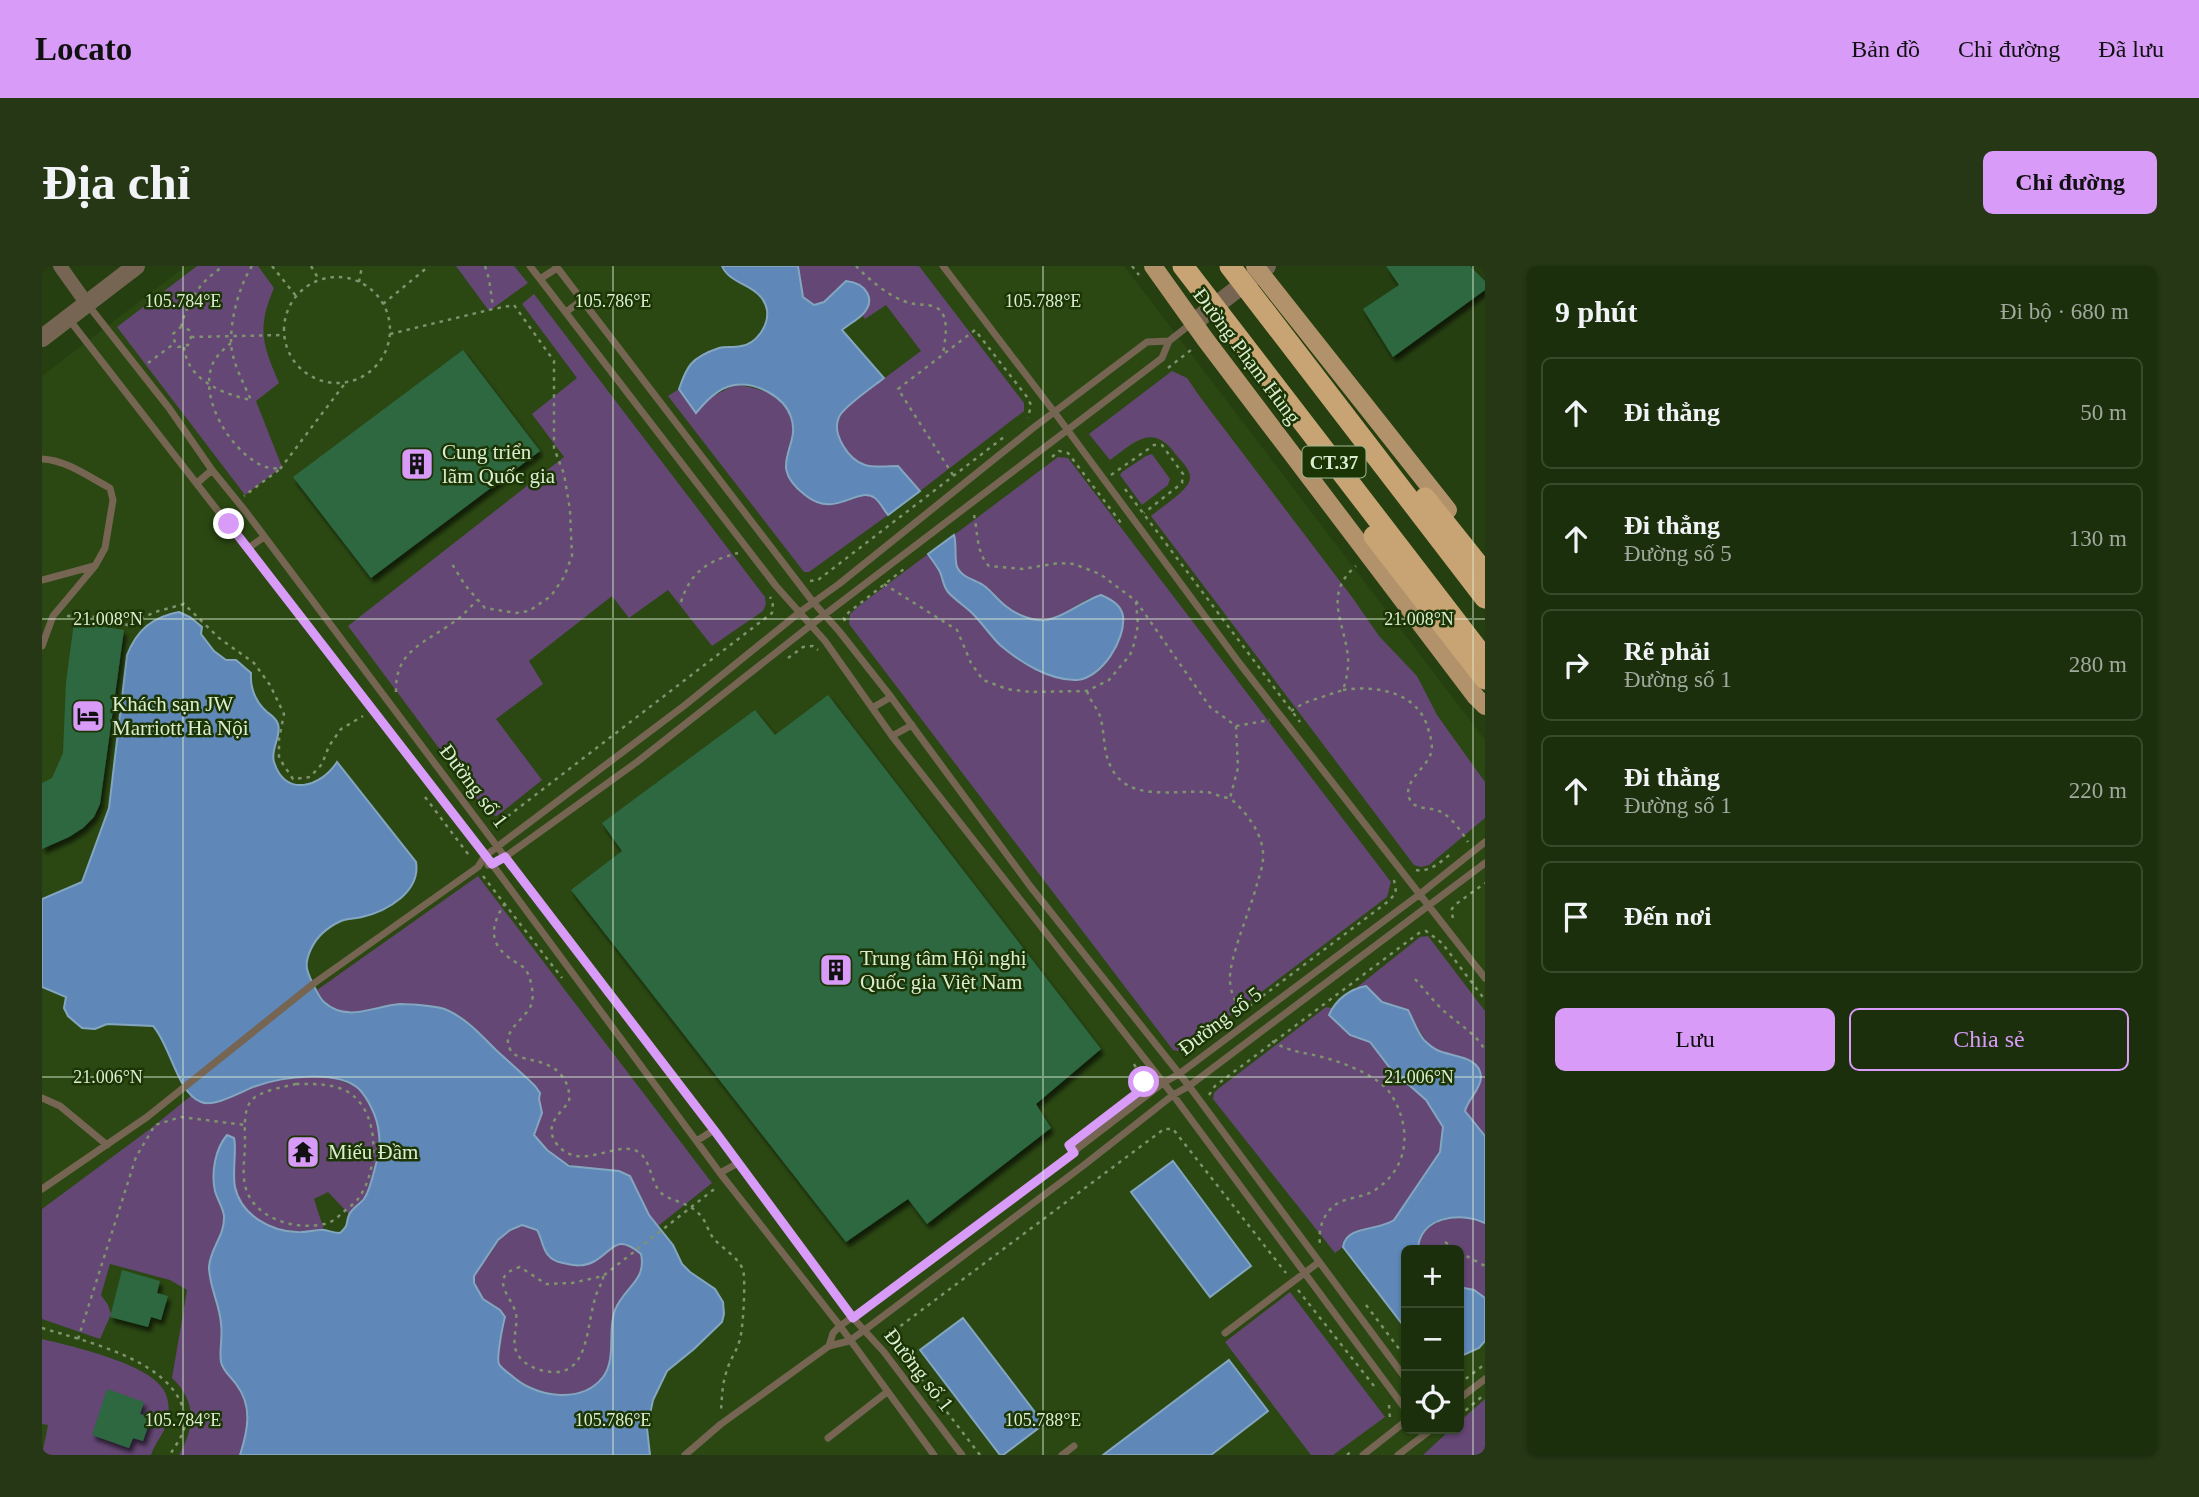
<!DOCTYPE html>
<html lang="vi">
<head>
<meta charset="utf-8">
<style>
	:root { --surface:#1c2f0c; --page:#253715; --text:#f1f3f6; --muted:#a0a99d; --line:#3a4a2d; --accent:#d89bf8 }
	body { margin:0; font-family:Georgia,serif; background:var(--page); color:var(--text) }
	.controls { position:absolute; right:21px; bottom:21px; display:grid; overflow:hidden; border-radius:10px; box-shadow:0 2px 5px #0004 }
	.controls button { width:63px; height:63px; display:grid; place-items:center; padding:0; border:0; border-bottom:2px solid var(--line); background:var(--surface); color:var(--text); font:35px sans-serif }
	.stop { position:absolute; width:21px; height:21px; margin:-16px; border:5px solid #d89bf8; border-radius:50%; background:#fff }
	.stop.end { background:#d89bf8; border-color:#fff; box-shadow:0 2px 7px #0008 }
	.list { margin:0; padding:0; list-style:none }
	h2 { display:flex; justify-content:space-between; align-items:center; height:91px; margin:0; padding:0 28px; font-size:30px }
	h2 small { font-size:23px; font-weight:400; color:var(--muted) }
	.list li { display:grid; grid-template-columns:46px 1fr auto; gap:21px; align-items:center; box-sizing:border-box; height:112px; margin:0 14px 14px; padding:0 14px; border:2px solid var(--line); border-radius:10px }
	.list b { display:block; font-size:26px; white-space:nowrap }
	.list p { margin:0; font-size:23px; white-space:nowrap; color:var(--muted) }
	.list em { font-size:23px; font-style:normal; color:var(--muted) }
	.actions { display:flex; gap:14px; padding:21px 28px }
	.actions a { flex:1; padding:16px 0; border:2px solid var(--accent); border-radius:10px; text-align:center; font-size:24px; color:var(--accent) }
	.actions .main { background:var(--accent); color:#111 }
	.icon { flex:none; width:38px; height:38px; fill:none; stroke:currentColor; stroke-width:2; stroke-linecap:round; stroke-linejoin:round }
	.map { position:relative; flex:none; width:1443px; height:1189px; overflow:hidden; border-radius:10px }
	header { display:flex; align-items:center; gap:42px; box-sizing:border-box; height:98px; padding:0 35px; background:var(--accent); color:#111 }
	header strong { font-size:33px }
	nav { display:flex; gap:38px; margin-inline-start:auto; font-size:24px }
	.intro { display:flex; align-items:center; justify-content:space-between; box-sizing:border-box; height:168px; padding:0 42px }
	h1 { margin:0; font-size:49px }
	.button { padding:18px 32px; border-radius:10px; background:var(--accent); color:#111; font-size:24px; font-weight:700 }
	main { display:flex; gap:42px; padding:0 42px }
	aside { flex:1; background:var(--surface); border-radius:10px; box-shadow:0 2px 5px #0004 }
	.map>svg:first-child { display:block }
	.built { fill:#2b4812; fill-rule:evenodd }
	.green { fill:#644774 }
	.water { fill:#5f88b8; stroke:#84a6c0; stroke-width:2; fill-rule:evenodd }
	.building { fill:#2d6741; filter:url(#shadow) }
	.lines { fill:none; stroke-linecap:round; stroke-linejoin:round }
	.path { stroke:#7e936d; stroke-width:2.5; stroke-dasharray:3.5 5; stroke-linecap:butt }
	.service { stroke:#756552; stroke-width:7 }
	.minor { stroke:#756552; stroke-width:14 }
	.tertiary { stroke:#756552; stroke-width:18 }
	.primary { stroke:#b1926a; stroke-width:18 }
	.motorway { stroke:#c8a373; stroke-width:21 }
	.motorway-bridge { stroke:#c8a373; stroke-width:21 }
	.route { stroke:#d89bf8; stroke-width:9 }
	.ticks { fill:none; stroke:#dcedd2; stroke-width:2; stroke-opacity:0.45 }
	.labels { text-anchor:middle; stroke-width:5; stroke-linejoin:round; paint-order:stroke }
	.shield { fill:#1c3505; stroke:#a2b694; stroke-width:2 }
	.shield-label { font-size:19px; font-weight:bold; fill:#dcedd2 }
	.street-label { font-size:21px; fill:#dcedd2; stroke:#1c3505 }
	.poi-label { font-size:21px; fill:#dcedd2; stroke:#1c3505; text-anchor:start }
	.ticks-label { font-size:18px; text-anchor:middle; fill:#dcedd2; stroke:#1c3505; stroke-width:5; stroke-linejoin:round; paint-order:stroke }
</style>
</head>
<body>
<header>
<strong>Locato</strong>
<nav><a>Bản đồ</a><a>Chỉ đường</a><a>Đã lưu</a></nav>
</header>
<div class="intro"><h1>Địa chỉ</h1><a class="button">Chỉ đường</a></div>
<main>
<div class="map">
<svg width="1443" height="1189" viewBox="0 0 1443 1189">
	<defs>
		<filter id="shadow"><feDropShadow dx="3" dy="5" stdDeviation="2" flood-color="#0009"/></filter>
	</defs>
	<rect width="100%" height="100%" fill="#263f10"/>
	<!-- built -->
	<path class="built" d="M144 0H1082L1443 474V1187L1440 1189H0V110ZM1364 984H1417V1163H1364Z"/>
	<!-- green -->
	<path class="green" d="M155 0H216L232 22C215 62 220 78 237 117L214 135 240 201 203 229 75 61Z
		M414 0H472L486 17 447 45Z
		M756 0H877L982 137V145L878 225 856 200C846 200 832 203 823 199 811 195 797 177 795 165 793 155 800 148 805 140L879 85 844 39 823 53 820 49 827 39 794 23 782 36 771 39 761 31Z
		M492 28 723 331 724 338 721 345 670 380 626 324 587 352 570 330 487 395 501 418 454 453 500 514 455 550 447 549 434 532 306 360 522 191 490 148 535 112 480 38Z
		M1130 105 1145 112 1158 131 1310 331 1337 370 1375 410 1395 449 1443 516V552L1387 599 1379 601 1372 599 1109 250C1118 242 1146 225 1148 213 1149 204 1140 196 1135 190 1111 156 1094 175 1068 194L1047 168Z
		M693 119C735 122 765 146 744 190L752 218 762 228 776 237 789 239 823 229 832 231 846 249 767 306H762L626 130 637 123 654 147 667 132Z
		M1110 188 1128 213 1126 219 1100 239 1078 209 1080 206 1104 190Z
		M1016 191 1026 192 1349 616 1345 631 1140 786 1131 784 807 358 808 348 818 339 886 288 898 305 904 323 932 348 959 379 974 391 1005 408 1018 411H1045L1054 407 1061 401 1075 376 1081 349 1048 332C1034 339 1021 351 1005 354 992 356 975 349 964 341 956 335 950 325 941 319 932 313 920 312 915 301 912 291 915 279 912 269Z
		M436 610 670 917 616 960 607 949 597 927 577 905C540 903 515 903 492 869L500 847 497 833 498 827 493 820C483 810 472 801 461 791 444 774 424 747 399 742 388 739 367 737 356 739 326 743 294 760 275 724Z
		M1386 670 1443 745V870L1423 845 1428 832 1436 820 1417 790C1377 785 1384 764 1360 743 1354 738 1347 739 1340 735 1334 732 1329 725 1324 720L1314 722 1378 671Z
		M1284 741 1290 742 1287 749 1308 769 1328 776 1348 802 1384 834 1401 861 1398 886 1352 954C1336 965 1304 958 1301 981L1293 987 1171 833 1172 827 1176 823Z
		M287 810 317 822 332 847 338 872 336 892 323 932 307 948 286 926 272 933 282 964C248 969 203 962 193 922 190 909 194 896 192 884 191 879 187 874 185 869L181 874 173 897V925L182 948V964L167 1002 179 1058V1095L201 1128 206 1152V1163L198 1189H137C153 1161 155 1136 130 1112L145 1024 128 1014 68 998 59 1029 66 1039 69 1048 58 1073 0 1053V943L108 863 150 829C153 833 158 837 163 838 174 840 203 824 215 820 238 812 263 811 287 810Z
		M1410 951H1431L1443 957V1032L1432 1024 1417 1021V984H1376C1377 963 1392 957 1410 951Z
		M480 959 495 964C498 969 499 975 501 980 509 997 531 1004 548 997 570 988 572 965 599 988 605 1015 581 1021 573 1044 567 1061 572 1080 567 1098 559 1132 517 1133 491 1122 479 1118 461 1109 457 1097 453 1088 459 1079 460 1070 462 1061 460 1053 458 1044 445 1037 425 1023 434 1006 437 999 444 994 448 988 457 974 463 963 480 959Z
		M1248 1026 1343 1151 1291 1189H1269L1183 1076Z
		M0 1073C29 1080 105 1097 121 1123 126 1130 127 1140 127 1149 126 1163 113 1176 109 1189H0L6 1159 0 1158Z
		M1443 1133V1187L1440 1189H1381L1409 1163H1417V1156Z"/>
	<!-- water -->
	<path class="water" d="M680 0H756L761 31 772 39 782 36 804 15C824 17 836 34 819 50 813 55 806 59 800 64L842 112C832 120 801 141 797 151 789 168 807 194 823 199 833 202 846 200 856 200L878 225 846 249C842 244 838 236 833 232 815 219 794 254 763 229 723 198 760 182 749 151 742 130 714 116 692 119 676 122 664 135 654 147L637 123C640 115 643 105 649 98 655 91 668 85 677 82 684 80 691 82 699 80 714 78 727 60 725 44 720 18 688 20 680 0Z
		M912 269C915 279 912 291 915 301 920 312 932 313 941 319 950 325 956 335 965 341 975 349 992 356 1005 354 1025 350 1040 335 1059 329 1068 333 1079 338 1081 350 1084 373 1060 412 1035 414 1008 415 978 396 958 379 948 369 940 357 930 347 923 340 913 334 906 326 901 320 901 313 898 306 895 300 890 294 886 288Z
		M137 346 148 351 160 361 159 368 172 385 184 394H194L209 407C208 422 213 435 225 446 229 449 234 452 236 458 240 470 228 483 232 496 243 532 279 521 295 496L374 596C379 626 345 645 320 651 313 653 306 652 299 655 286 661 275 670 269 683 262 698 264 704 271 718 274 724 277 731 282 736 305 757 332 740 358 738 368 738 397 740 405 744 425 753 439 769 454 784 467 796 481 808 493 820L498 827 497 833 500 847 492 869 505 884 527 900 577 905 588 910 607 949 631 979 640 998 648 1006 673 1023 681 1036 682 1048 680 1056 652 1083 625 1105 611 1134 605 1162 608 1189H198C206 1164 211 1140 194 1118 189 1111 181 1105 179 1096 177 1084 181 1071 179 1058 178 1039 167 1020 167 1001 168 982 183 970 182 950 181 941 175 933 173 925 169 907 173 883 185 869L192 872C195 883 190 905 193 921 199 949 228 965 255 966 264 967 274 963 282 964 288 965 292 967 298 967 308 958 303 958 307 949 309 943 318 938 322 933 328 924 331 909 334 898 340 880 338 858 329 841 326 835 322 828 317 823 295 803 240 811 214 820 200 825 172 842 159 836 135 827 128 778 111 760L65 758 53 763 40 762 26 750 22 742 24 731 0 721V633L40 616 67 542 85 389C95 364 110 351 137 346ZM480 959 495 964C500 972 500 982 506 989 510 994 515 996 521 997 532 1000 542 1001 553 995 572 984 574 967 599 988 605 1015 582 1021 573 1044 565 1065 575 1092 561 1111 539 1139 492 1131 469 1109 465 1106 459 1102 457 1098 454 1093 461 1058 463 1051L458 1044 441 1033 432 1017V1010L456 974 468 964Z
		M1324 720 1340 736 1366 744C1371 753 1375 766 1382 774 1385 777 1391 782 1395 784 1408 791 1438 789 1439 811 1439 823 1426 833 1423 845L1443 870V957C1418 945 1377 951 1376 984H1364V1063L1301 981C1304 959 1337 965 1352 954L1398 886 1401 861 1384 834 1348 802 1328 776 1308 769 1287 749C1294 733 1308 723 1324 720Z
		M1131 895 1209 1000 1168 1031 1089 926Z
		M1417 1021 1432 1024 1443 1032V1075L1437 1082 1417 1091Z
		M921 1052 1002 1158 961 1189H958L878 1084Z
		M1187 1094 1226 1145 1169 1189H1061Z"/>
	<!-- building -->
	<path class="building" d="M1344 0H1428L1443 15V24L1351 91 1321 43 1357 19Z
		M421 84 498 185 329 312 251 211Z
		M32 356 82 364 58 538 52 551 41 562 27 571 0 583V517L10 512 21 487 24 416Z
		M786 429 1059 783 994 838 1009 862 885 958 866 933 804 976 529 624 580 585 560 557 713 444 733 469Z
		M80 1004 118 1015 115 1027 126 1030 119 1054 109 1051 106 1061 68 1051Z
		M65 1123 102 1136 98 1148 109 1152 101 1175 91 1172 87 1182 50 1169Z"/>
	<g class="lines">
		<!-- path -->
		<path class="path" d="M230 0 254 30
			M269 0 276 12
			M443 0 447 13 451 41
			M814 0C826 13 850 33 868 37 875 39 882 38 890 40 910 45 903 73 901 88
			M1090 0 1097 9
			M242 64a53 53 0 1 1 106 0a53 53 0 1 1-106 0Z
			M317 16 320 0
			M341 38 387 0
			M139 61C146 34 158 15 182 0
			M348 68 451 43 472 39 512 95V182L522 208 528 244 530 290 522 311 509 330 487 345 474 347 443 342 423 319 410 298
			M149 71 241 69
			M189 77C182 83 175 89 171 97 156 131 187 182 217 198 223 202 231 202 238 203L202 230
			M142 81C145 114 181 128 209 134 201 116 189 94 189 75 189 52 197 20 210 0
			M106 97 133 77 131 68 139 61 147 64 149 71 146 79 136 81 133 77
			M1126 102 1149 84
			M1010 191 1017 185 1026 187 1079 257
			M238 203 304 116
			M911 209 856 123 933 64 985 131 989 139 986 152
			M1069 209 1112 179H1120L1141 208 1140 217 1102 247
			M1083 223 1258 456
			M932 249C936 266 934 287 947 300L980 303 1017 297 1032 298 1058 308 1094 335 1168 441 1194 460 1196 502 1188 532C1204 546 1219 565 1221 586 1222 597 1218 608 1215 618 1209 643 1186 693 1188 716 1189 728 1194 737 1200 746
			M768 315 776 314 962 171
			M842 318 915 364 929 397 941 414 965 423 988 426 1045 425 1067 414 1088 389 1092 378 1096 359 1094 336
			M639 336C649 305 666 295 696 287
			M25 350 64 351 85 359 113 346 142 338 177 372 212 397 228 419 242 448 237 473V492L251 513 268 511 280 498 287 480 299 463 321 450
			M803 355 802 352 807 346 862 303
			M746 392 761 381 771 380 776 384
			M1301 424C1336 419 1378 426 1387 466 1389 472 1391 480 1389 487 1385 502 1359 516 1368 534 1373 544 1388 541 1397 545 1409 550 1419 565 1426 576
			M1045 425C1048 436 1057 443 1059 454 1063 470 1061 486 1069 501 1085 536 1132 524 1162 526 1171 526 1179 532 1188 532
			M354 426C353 387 378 379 406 360 417 353 426 344 435 334
			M1249 445 1262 437 1301 424C1304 415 1307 402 1306 392 1303 356 1280 329 1314 300
			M1194 460 1228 454
			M383 531 429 592
			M451 556 457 557 730 347 731 336 728 331
			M1374 604C1388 607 1399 595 1410 587
			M441 610 520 712
			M463 637C451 656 445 674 465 690 478 701 484 697 489 717 491 726 492 736 487 743 479 756 458 767 469 785 476 796 506 791 520 810 526 818 528 826 527 836 517 848 502 860 514 877 538 910 579 869 599 888 609 898 609 915 618 926 628 936 647 935 659 950 665 957 666 966 672 973 680 982 697 992 701 1004 704 1014 701 1063 698 1073 695 1085 687 1095 684 1107 680 1120 680 1132 679 1144
			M1411 652 1409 644 1414 638 1443 617
			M1373 713C1383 724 1392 736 1403 746 1417 758 1434 768 1443 784
			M1173 766 1348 634 1354 626 1352 614
			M1230 775C1245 785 1259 786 1276 790 1298 795 1339 810 1350 830 1370 863 1367 902 1333 924 1321 932 1304 931 1293 939 1281 948 1276 964 1278 978
			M1092 798 1102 816 1100 819
			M254 818C271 818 290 817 306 826 339 846 337 905 316 933 312 938 305 943 300 947 295 952 289 957 282 958 253 965 210 952 203 919 200 906 203 890 203 877 203 864 201 845 209 835 216 825 242 821 254 818Z
			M1167 829 1173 820 1377 667 1384 665 1400 677 1443 734
			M1403 976 1414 984
			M1417 986 1443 1000
			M561 1010V1015C542 1041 553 1102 516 1106 500 1107 476 1099 473 1081 471 1070 476 1059 474 1048 471 1032 444 1011 478 1001L504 1018 530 1017 561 1010 675 921
			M1256 1024 1332 1120
			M1324 1039 1364 1092
			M0 1062C45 1076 139 1096 143 1154 144 1167 134 1178 128 1189
			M36 1073 94 891 113 859 139 851 203 859
			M1417 1118 1443 1098
			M1347 1139 1348 1153
			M1417 1150 1443 1128
			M938 1189 851 1076 853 1064 1122 863H1131L1244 1007
			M1305 1189 1311 1184"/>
		<!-- service -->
		<path class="service" d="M488 0 734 320 783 375 850 470 1131 829 1364 1144
			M514 0 771 336 797 365 849 431 988 620 1147 820 1364 1113
			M901 0 1013 147 1198 398 1443 712
			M498 13 515 2
			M46 39 127 142 170 204 204 246 463 591 672 864 811 1052 842 1086 920 1189
			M524 46 540 34
			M26 52 450 598 678 907 798 1060 892 1189
			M0 193C24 194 47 211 68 222L71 234 63 282 53 300 11 350 0 380
			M155 217 170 204
			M205 283 222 271
			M0 314 52 300
			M830 442 849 431
			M850 470 870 459
			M446 599 463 591 595 496 769 359 1120 92 1127 75 1150 57
			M0 832 18 840 65 879
			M656 874 672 864
			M678 907 696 897
			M0 923 105 851 271 718 436 601 443 590 643 439 758 346 797 318 991 162 1105 76 1127 75
			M1183 1067 1277 996
			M787 1080 791 1067 798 1060 897 989 1121 817 1137 808 1378 628 1443 576
			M1417 1133 1443 1113
			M786 1172 845 1126
			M643 1189 679 1158 787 1080 807 1075 824 1063 1042 899 1131 829 1147 820 1443 597
			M1020 1189 1032 1180
			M1321 1189 1364 1155
			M1356 1189 1390 1163"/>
		<!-- minor -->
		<path class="minor" d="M18 0 45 38"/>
		<!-- tertiary -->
		<path class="tertiary" d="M1151 57 1225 0
			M0 72 94 0"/>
		<!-- primary -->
		<path class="primary" d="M1111 0 1163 73 1434 431 1443 440
			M1213 0 1406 244"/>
		<!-- motorway -->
		<path class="motorway" d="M1383 232 1443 307
			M1332 270 1443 413"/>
		<!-- motorway-bridge -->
		<path class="motorway-bridge" d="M1141 0 1443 393
			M1188 0 1443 332"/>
	</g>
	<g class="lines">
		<!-- route -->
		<path class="route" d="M187 258 450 598 463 591 672 864 811 1052 1032 887 1027 879 1095 827 1102 816"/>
	</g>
	<!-- ticks -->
	<path class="ticks" d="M141 0V1189M571 0V1189M1001 0V1189M1431 0V1189M0 353H1443M0 811H1443"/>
	<!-- icons -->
	<defs>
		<symbol id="building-square" viewBox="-11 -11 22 22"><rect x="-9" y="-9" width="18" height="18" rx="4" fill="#d89bf8" stroke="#1c3505"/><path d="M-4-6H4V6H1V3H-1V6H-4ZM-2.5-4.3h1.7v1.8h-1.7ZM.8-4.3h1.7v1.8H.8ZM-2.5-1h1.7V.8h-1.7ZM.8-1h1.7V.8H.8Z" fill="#111"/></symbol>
		<symbol id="hotel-square" viewBox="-11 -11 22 22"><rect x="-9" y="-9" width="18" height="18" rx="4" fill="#d89bf8" stroke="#1c3505"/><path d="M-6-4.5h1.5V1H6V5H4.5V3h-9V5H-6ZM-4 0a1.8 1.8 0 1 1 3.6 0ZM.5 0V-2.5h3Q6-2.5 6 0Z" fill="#111"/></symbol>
		<symbol id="temple-square" viewBox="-11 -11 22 22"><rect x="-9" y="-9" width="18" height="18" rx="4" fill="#d89bf8" stroke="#1c3505"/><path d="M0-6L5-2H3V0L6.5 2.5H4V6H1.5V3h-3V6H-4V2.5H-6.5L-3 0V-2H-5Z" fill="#111"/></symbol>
	</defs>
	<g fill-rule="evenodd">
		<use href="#building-square" x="356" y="179" width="38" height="38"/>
		<use href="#hotel-square" x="27" y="431" width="38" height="38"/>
		<use href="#building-square" x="775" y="685" width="38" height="38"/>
		<use href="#temple-square" x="242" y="867" width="38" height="38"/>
	</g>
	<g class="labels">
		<!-- shield labels -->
		<rect class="shield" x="1260.5" y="180.5" width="63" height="31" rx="5"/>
		<g class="shield-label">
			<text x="1292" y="203">CT.37</text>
		</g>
		<!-- street labels -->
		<g class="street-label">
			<text transform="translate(1205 90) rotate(53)" y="7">Đường Phạm Hùng</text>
			<text transform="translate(432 520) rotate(53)" y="7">Đường số 1</text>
			<text transform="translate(1178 755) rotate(-37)" y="7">Đường số 5</text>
			<text transform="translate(877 1104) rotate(52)" y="7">Đường số 1</text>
		</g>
		<!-- poi labels -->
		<g class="poi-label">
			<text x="400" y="193">Cung triển<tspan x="400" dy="24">lãm Quốc gia</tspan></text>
			<text x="70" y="445">Khách sạn JW<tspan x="70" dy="24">Marriott Hà Nội</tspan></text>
			<text x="818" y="699">Trung tâm Hội nghị<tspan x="818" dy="24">Quốc gia Việt Nam</tspan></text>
			<text x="286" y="893">Miếu Đầm</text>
		</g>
	</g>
	<g class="ticks-label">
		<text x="141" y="41">105.784°E</text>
		<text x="571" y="41">105.786°E</text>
		<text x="1001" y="41">105.788°E</text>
		<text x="66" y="359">21.008°N</text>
		<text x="1377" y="359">21.008°N</text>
		<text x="66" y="817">21.006°N</text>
		<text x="1377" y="817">21.006°N</text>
		<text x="141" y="1160">105.784°E</text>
		<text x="571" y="1160">105.786°E</text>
		<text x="1001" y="1160">105.788°E</text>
	</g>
</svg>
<div class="controls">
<button>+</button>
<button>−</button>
<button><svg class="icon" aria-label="locate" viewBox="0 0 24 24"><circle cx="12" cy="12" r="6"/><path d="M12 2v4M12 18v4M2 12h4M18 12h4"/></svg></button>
</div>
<div class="stop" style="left:1102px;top:816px"></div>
<div class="stop end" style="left:187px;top:258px"></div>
</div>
<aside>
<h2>9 phút<small>Đi bộ · 680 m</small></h2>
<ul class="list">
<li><svg class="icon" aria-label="ahead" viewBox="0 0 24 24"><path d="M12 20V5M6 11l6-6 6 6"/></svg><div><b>Đi thẳng</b></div><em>50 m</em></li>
<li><svg class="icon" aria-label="ahead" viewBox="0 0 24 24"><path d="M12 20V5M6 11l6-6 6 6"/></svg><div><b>Đi thẳng</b><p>Đường số 5</p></div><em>130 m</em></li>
<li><svg class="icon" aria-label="right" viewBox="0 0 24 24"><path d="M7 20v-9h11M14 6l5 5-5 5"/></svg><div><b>Rẽ phải</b><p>Đường số 1</p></div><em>280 m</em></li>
<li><svg class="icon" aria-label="ahead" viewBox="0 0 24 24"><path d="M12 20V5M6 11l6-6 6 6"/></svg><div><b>Đi thẳng</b><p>Đường số 1</p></div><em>220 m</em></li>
<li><svg class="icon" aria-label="arrive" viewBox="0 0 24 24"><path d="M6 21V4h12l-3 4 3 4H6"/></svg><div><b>Đến nơi</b></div></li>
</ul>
<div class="actions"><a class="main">Lưu</a><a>Chia sẻ</a></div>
</aside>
</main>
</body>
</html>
